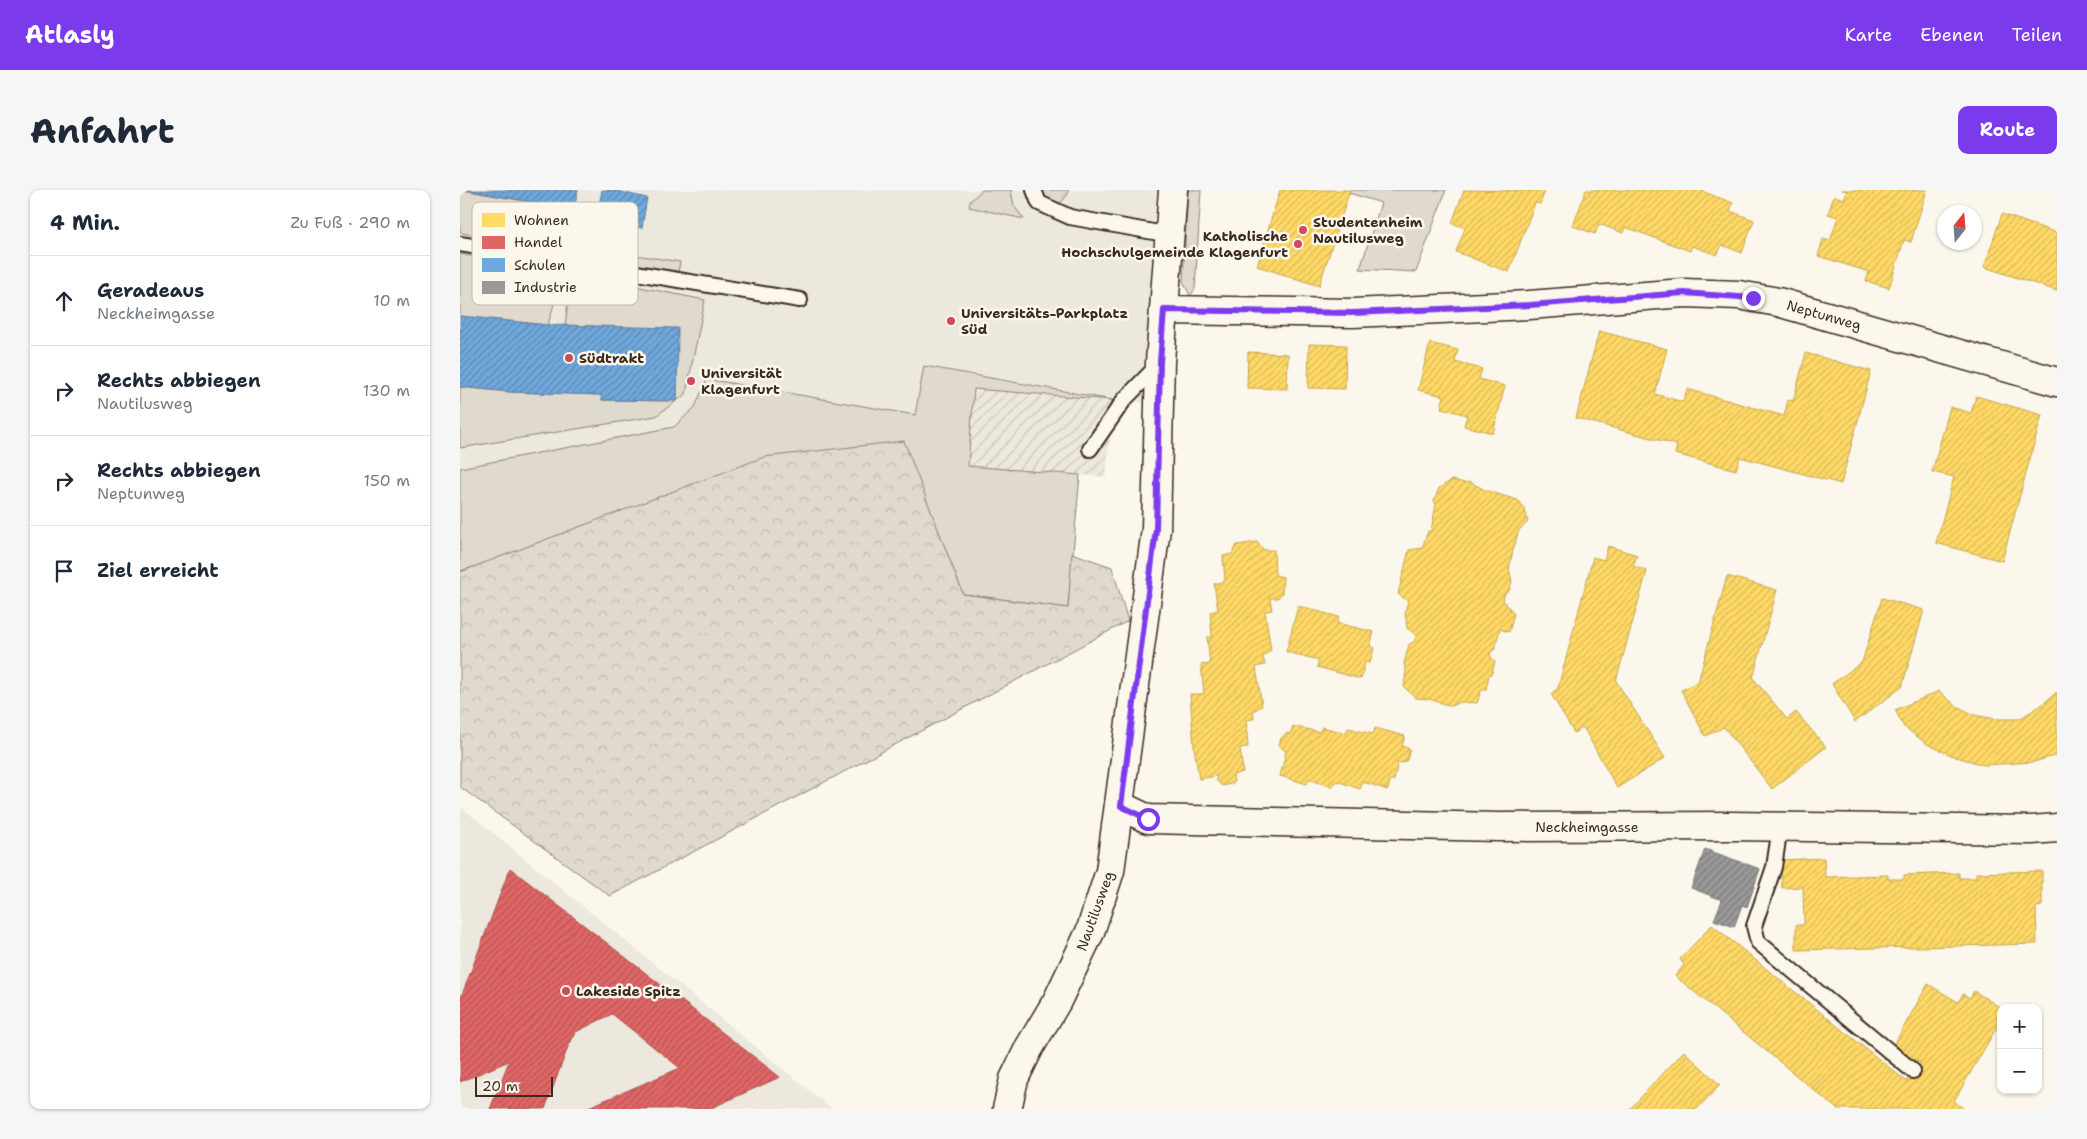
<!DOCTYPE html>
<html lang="de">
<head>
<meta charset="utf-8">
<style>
	:root { --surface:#fff; --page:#f6f6f7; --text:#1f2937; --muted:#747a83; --line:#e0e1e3; --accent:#7c3aed }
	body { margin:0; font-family:"Shantell Sans",sans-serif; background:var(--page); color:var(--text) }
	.controls { position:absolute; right:15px; bottom:15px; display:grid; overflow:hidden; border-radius:10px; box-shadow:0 1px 4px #0004 }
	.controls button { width:45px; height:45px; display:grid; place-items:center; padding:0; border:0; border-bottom:1px solid var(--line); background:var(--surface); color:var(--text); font:25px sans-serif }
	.compass { position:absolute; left:1477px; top:15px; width:45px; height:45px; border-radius:50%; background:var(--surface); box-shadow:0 1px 4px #0004; rotate:17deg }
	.scale { position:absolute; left:15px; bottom:12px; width:78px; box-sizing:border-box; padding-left:5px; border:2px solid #3b2a1e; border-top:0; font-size:14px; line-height:18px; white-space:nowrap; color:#3b2a1e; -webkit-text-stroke:4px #fbf7ec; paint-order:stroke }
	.stop { position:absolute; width:15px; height:15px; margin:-11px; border:4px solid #7c3aed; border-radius:50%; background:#fff }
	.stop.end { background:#7c3aed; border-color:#fff; box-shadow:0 1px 5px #0008 }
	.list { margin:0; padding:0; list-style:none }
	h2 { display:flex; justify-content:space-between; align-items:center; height:65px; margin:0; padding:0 20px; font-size:21px }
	h2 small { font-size:16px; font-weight:400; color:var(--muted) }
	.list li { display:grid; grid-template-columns:32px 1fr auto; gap:15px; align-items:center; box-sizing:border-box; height:90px; padding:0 20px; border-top:1px solid var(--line) }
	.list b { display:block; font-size:19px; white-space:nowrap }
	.list p { margin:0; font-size:16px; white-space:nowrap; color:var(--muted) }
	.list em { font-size:16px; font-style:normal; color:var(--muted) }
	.icon { flex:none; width:28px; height:28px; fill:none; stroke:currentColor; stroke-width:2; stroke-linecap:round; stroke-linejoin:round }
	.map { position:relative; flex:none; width:1597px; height:919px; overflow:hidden; border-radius:10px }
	header { display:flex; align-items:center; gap:30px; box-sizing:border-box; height:70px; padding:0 25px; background:var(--accent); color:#fff }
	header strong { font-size:24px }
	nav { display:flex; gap:28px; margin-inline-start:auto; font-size:18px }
	.intro { display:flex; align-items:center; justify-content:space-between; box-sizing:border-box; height:120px; padding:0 30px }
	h1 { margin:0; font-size:35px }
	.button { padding:12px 22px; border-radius:10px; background:var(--accent); color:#fff; font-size:18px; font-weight:700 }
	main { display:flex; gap:30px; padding:0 30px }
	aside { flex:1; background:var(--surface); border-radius:10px; box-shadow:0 1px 4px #0004 }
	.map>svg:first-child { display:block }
	.built { fill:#ede8dd }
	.industrial { fill:url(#industrial-furrows) }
	.green { fill:#dfd9ce; stroke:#8d8276 }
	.forest { fill:url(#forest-crowns); stroke:#8d8276 }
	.homes { fill:url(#homes-hatch); stroke:#c4a450 }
	.shops { fill:url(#shops-hatch); stroke:#ae5450 }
	.schools { fill:url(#schools-hatch); stroke:#5f82a3 }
	.industry { fill:url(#industry-hatch); stroke:#7d7874 }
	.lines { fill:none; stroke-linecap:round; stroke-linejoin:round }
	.service-casing { stroke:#3b2a1e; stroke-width:18 }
	.minor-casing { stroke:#3b2a1e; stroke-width:31 }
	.service { stroke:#fbf7ec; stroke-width:14 }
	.minor { stroke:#fbf7ec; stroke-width:28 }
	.route { stroke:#7c3aed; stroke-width:6 }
	.poi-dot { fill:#d1495b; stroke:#fbf7ec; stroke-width:2 }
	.labels { text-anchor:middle; stroke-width:5; stroke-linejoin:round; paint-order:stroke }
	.poi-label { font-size:14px; font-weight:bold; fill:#3b2a1e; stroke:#fbf7ec; text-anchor:start }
	.street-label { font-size:14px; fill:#3b2a1e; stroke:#fbf7ec }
	.key { fill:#fbf7ec; stroke:#c1baae; stroke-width:1 }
	.key-label { font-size:14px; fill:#3b2a1e }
</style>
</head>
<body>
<header>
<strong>Atlasly</strong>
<nav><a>Karte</a><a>Ebenen</a><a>Teilen</a></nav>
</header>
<div class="intro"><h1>Anfahrt</h1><a class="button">Route</a></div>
<main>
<aside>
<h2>4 Min.<small>Zu Fuß · 290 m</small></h2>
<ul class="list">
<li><svg class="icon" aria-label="ahead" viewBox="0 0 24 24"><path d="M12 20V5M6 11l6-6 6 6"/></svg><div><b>Geradeaus</b><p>Neckheimgasse</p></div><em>10 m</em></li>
<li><svg class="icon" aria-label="right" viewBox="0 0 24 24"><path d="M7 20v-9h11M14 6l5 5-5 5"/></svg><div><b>Rechts abbiegen</b><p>Nautilusweg</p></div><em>130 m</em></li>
<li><svg class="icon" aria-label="right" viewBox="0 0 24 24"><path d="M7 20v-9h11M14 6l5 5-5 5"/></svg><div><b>Rechts abbiegen</b><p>Neptunweg</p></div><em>150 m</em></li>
<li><svg class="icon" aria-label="arrive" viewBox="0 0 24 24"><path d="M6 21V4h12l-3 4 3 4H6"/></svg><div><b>Ziel erreicht</b></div></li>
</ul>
</aside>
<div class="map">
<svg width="1597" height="919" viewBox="0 0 1597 919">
	<defs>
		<pattern id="industrial-furrows" width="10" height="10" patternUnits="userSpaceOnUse" patternTransform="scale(1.25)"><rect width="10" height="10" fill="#ede8dd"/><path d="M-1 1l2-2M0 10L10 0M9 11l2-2" fill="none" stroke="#ccc7bd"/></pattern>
		<pattern id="forest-crowns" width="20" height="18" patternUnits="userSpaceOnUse" patternTransform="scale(1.25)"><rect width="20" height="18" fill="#dfd9ce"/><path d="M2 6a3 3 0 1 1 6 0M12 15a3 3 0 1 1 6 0" fill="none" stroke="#c0bab0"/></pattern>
		<pattern id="homes-hatch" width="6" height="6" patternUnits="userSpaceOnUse" patternTransform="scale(1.25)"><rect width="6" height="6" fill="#ffd966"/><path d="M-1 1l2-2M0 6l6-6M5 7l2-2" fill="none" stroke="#dbba58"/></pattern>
		<pattern id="shops-hatch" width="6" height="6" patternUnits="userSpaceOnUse" patternTransform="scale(1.25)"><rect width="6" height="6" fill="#e06666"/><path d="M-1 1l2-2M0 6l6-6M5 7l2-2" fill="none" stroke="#b75453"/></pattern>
		<pattern id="schools-hatch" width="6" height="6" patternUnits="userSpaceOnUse" patternTransform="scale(1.25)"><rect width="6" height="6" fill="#6fa8dc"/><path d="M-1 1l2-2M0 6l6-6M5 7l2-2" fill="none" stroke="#5c89b2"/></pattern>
		<pattern id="industry-hatch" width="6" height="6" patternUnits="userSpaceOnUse" patternTransform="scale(1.25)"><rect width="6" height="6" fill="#999"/><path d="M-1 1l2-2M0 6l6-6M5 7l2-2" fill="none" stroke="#7e7d7c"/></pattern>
	</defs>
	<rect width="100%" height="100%" fill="#fbf7ec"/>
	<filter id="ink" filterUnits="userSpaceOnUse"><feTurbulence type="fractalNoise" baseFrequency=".02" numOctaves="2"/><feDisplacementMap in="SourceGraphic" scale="10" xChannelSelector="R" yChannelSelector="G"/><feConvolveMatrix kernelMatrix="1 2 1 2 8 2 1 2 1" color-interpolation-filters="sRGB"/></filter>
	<g filter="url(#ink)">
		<!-- built -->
		<path class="built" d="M0 0H713L699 215 634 206 465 176 455 225 444 251 0 382Z
			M0 616 372 919H0Z"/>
		<!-- industrial -->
		<path class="industrial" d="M514 199 653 210 646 287 508 276Z"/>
		<!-- green -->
		<path class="green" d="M2 0 110 19 104 53 93 60 77 58 81 33 25 23 20 47 2 43 0 41V13Z
			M522 0H551L554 16 564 29 509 17 510 11Z
			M728 0H741L735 99 730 106 723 91Z
			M890 0H986L956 82 900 79 921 13 889 3Z
			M134 45 132 58 220 72 218 82 127 65 124 57 126 49Z
			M0 64 92 83C102 96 92 119 88 135L0 126Z
			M129 87 245 110 226 204 196 226 0 258V197L50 202 141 205 142 210 217 211V139L105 135C108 117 107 89 129 87Z
			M464 176 653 210 514 199 508 276 620 285 608 418 503 404 443 251 0 381V278L214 237 235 217 247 189 455 225Z"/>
		<!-- forest -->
		<path class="forest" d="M582 0H608V4L600 14 583 7Z
			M444 251 503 404 608 418 612 363 652 377 668 431 150 706 0 597V382L304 267Z"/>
		<!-- homes -->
		<path class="homes" d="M820 0H890L859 96 797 76Z
			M1004 0 1085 1 1080 14 1075 13 1049 82 996 62 1005 38 992 33Z
			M1126 0H1239L1273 13 1270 21 1294 30 1282 63 1262 55 1257 65 1232 56 1230 61 1165 37 1163 43 1139 34 1135 44 1113 36Z
			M1382 0H1467L1451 52 1444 50 1429 98 1406 91 1409 82 1358 66 1363 49 1370 51 1378 27 1368 24 1374 6 1384 9 1387 1Z
			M1542 24 1597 43V101L1524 77Z
			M1139 141 1207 159 1195 204 1223 212 1227 199 1324 226 1328 210 1333 211 1346 163 1411 181 1381 294 1280 267 1276 280 1215 264 1217 255 1116 228Z
			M970 153 998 160 995 172 1022 179 1019 189 1045 196 1033 243 1004 236 1007 225 981 218 984 206 958 200Z
			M849 154 886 155 885 199 848 198Z
			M788 162 828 164 827 199 787 198Z
			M1516 206 1582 225 1542 371 1476 353 1494 287 1472 282 1490 217 1511 223Z
			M992 290 1005 293 1010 292 1025 300 1057 310 1064 318 1068 332 1059 340 1053 360 1049 379 1052 391 1049 401 1045 403 1043 410 1054 424 1049 442 1040 439 1035 459 1031 462 1030 466 1035 471 1032 483 1029 485 1026 499 1021 501 1017 513 1000 512 991 516 969 509 956 508 944 497 946 481 944 474 949 454 954 452 956 445 947 438 945 422 948 411 938 404 949 360 962 358 968 341H971L976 314 974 311 979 298Z
			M797 352 804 360H814L815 385 823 387 822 403 818 408H810L812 420 805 421 811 460 803 467 805 475 796 477 802 516 793 521 794 529 786 530 788 557 780 558 783 582 773 585 774 593 762 596 756 590 757 586 739 589 734 557 730 504H744L741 475 750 474 747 447H752L750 422 758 420 754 394 765 391 763 366 772 364 777 355Z
			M1148 356 1177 365 1173 376 1187 381 1156 491 1205 568 1157 598 1123 537 1114 543 1091 504 1098 498 1133 367 1144 370Z
			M1267 386 1317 400 1293 488 1327 529 1336 522 1366 557 1312 599 1264 537 1245 546 1221 500 1238 492Z
			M1422 408 1464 420 1442 497 1395 532 1372 494 1402 472Z
			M838 416 879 427 877 433 914 442 910 456 914 458 910 473 905 472 901 489 857 477 859 470 826 462Z
			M1479 501 1495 515 1514 525 1536 529H1559L1580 516 1597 502V565L1574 572 1524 575 1493 566 1467 554 1444 537 1435 520Z
			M833 536 859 542 862 537 886 543 888 538 913 544 915 538 945 546 942 556 950 559 947 570 943 573 938 572 934 590H930L928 600 903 592 900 599 877 591 873 594 872 597 848 589 847 594 820 586 826 562 819 555 821 548 827 543 830 544Z
			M1364 668 1365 687 1428 685V689H1444V685L1499 683V688H1516V683L1582 681V716L1576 717 1577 754 1336 760V735H1344L1343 697 1322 698 1321 670Z
			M1252 735 1446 891 1461 873 1432 858 1468 794 1498 812 1503 804 1510 808 1514 801 1541 818V830L1494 911 1504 919H1377L1215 786 1224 775 1220 769Z
			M1224 861 1260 895 1237 919H1170Z"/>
		<!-- shops -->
		<path class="shops" d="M50 678 320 887 249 919H124L220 878 152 824 116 842 108 857 85 919H30L49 871 0 892V810Z"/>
		<!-- schools -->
		<path class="schools" d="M7 0H118L114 20Z
			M142 0H152L187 8 182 38 136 30Z
			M0 126 88 135 218 138 217 211 142 210 141 205 50 202 0 197Z"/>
		<!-- industry -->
		<path class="industry" d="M1245 659 1300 679 1287 717 1282 715 1274 737 1254 730 1262 710 1231 698Z"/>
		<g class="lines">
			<defs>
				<path id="service" d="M574 0 579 13 610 27 710 45
					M0 54 340 110
					M630 259 664 210 698 175
					M1320 637 1314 677 1294 736 1298 752 1453 881"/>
				<path id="minor" d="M704 120 893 123 1069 115 1224 103 1279 105 1318 112 1597 192
					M661 616 688 629 1039 637 1270 636 1572 640 1597 638
					M547 919 554 889 569 858 597 811 630 742 650 681 696 339 700 172 713 0"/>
			</defs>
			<!-- service casing -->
			<use href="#service" class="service-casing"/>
			<!-- minor casing -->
			<use href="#minor" class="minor-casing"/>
			<!-- service -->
			<use href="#service" class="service"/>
			<!-- minor -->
			<use href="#minor" class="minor"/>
		</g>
	</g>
	<g class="lines" filter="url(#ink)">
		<!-- route -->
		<path class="route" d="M688 629 661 616 696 339 700 172 704 120 892 123 1070 115 1224 103 1293 108"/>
	</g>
	<!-- markers -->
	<g class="poi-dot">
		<circle cx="843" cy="40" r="5"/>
		<circle cx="838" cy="54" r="5"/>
		<circle cx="491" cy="131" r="5"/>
		<circle cx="109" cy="168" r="5"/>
		<circle cx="231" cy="191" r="5"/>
		<circle cx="106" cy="801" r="5"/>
	</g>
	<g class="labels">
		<!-- poi labels -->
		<g class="poi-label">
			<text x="853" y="37">Studentenheim<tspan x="853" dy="16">Nautilusweg</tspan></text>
			<text x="828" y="51" text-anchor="end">Katholische<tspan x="828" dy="16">Hochschulgemeinde Klagenfurt</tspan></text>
			<text x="501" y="128">Universitäts-Parkplatz<tspan x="501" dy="16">Süd</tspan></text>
			<text x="119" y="173">Südtrakt</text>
			<text x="241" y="188">Universität<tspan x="241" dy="16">Klagenfurt</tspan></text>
			<text x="116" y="806">Lakeside Spitz</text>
		</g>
		<!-- street labels -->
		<g class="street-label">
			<text transform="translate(1364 125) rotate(16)" y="5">Neptunweg</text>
			<text x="1127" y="642">Neckheimgasse</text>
			<text transform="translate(635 721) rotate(-70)" y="5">Nautilusweg</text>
		</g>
	</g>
	<!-- legend -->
	<rect x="12" y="12" width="166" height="103" rx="8" class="key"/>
	<rect x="22" y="23" width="23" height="14" fill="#ffd966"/>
	<rect x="22" y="46" width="23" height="13" fill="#e06666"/>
	<rect x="22" y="68" width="23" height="14" fill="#6fa8dc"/>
	<rect x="22" y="91" width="23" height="13" fill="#999"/>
	<g class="key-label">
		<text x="54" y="35">Wohnen</text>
		<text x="54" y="57">Handel</text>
		<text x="54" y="80">Schulen</text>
		<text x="54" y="102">Industrie</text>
	</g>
</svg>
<div class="controls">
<button>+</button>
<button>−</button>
</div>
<svg class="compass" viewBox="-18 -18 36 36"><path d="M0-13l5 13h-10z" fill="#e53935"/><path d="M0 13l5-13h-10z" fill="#747a83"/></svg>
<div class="scale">20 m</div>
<div class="stop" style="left:688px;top:629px"></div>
<div class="stop end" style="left:1293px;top:108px"></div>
</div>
</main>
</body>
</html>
